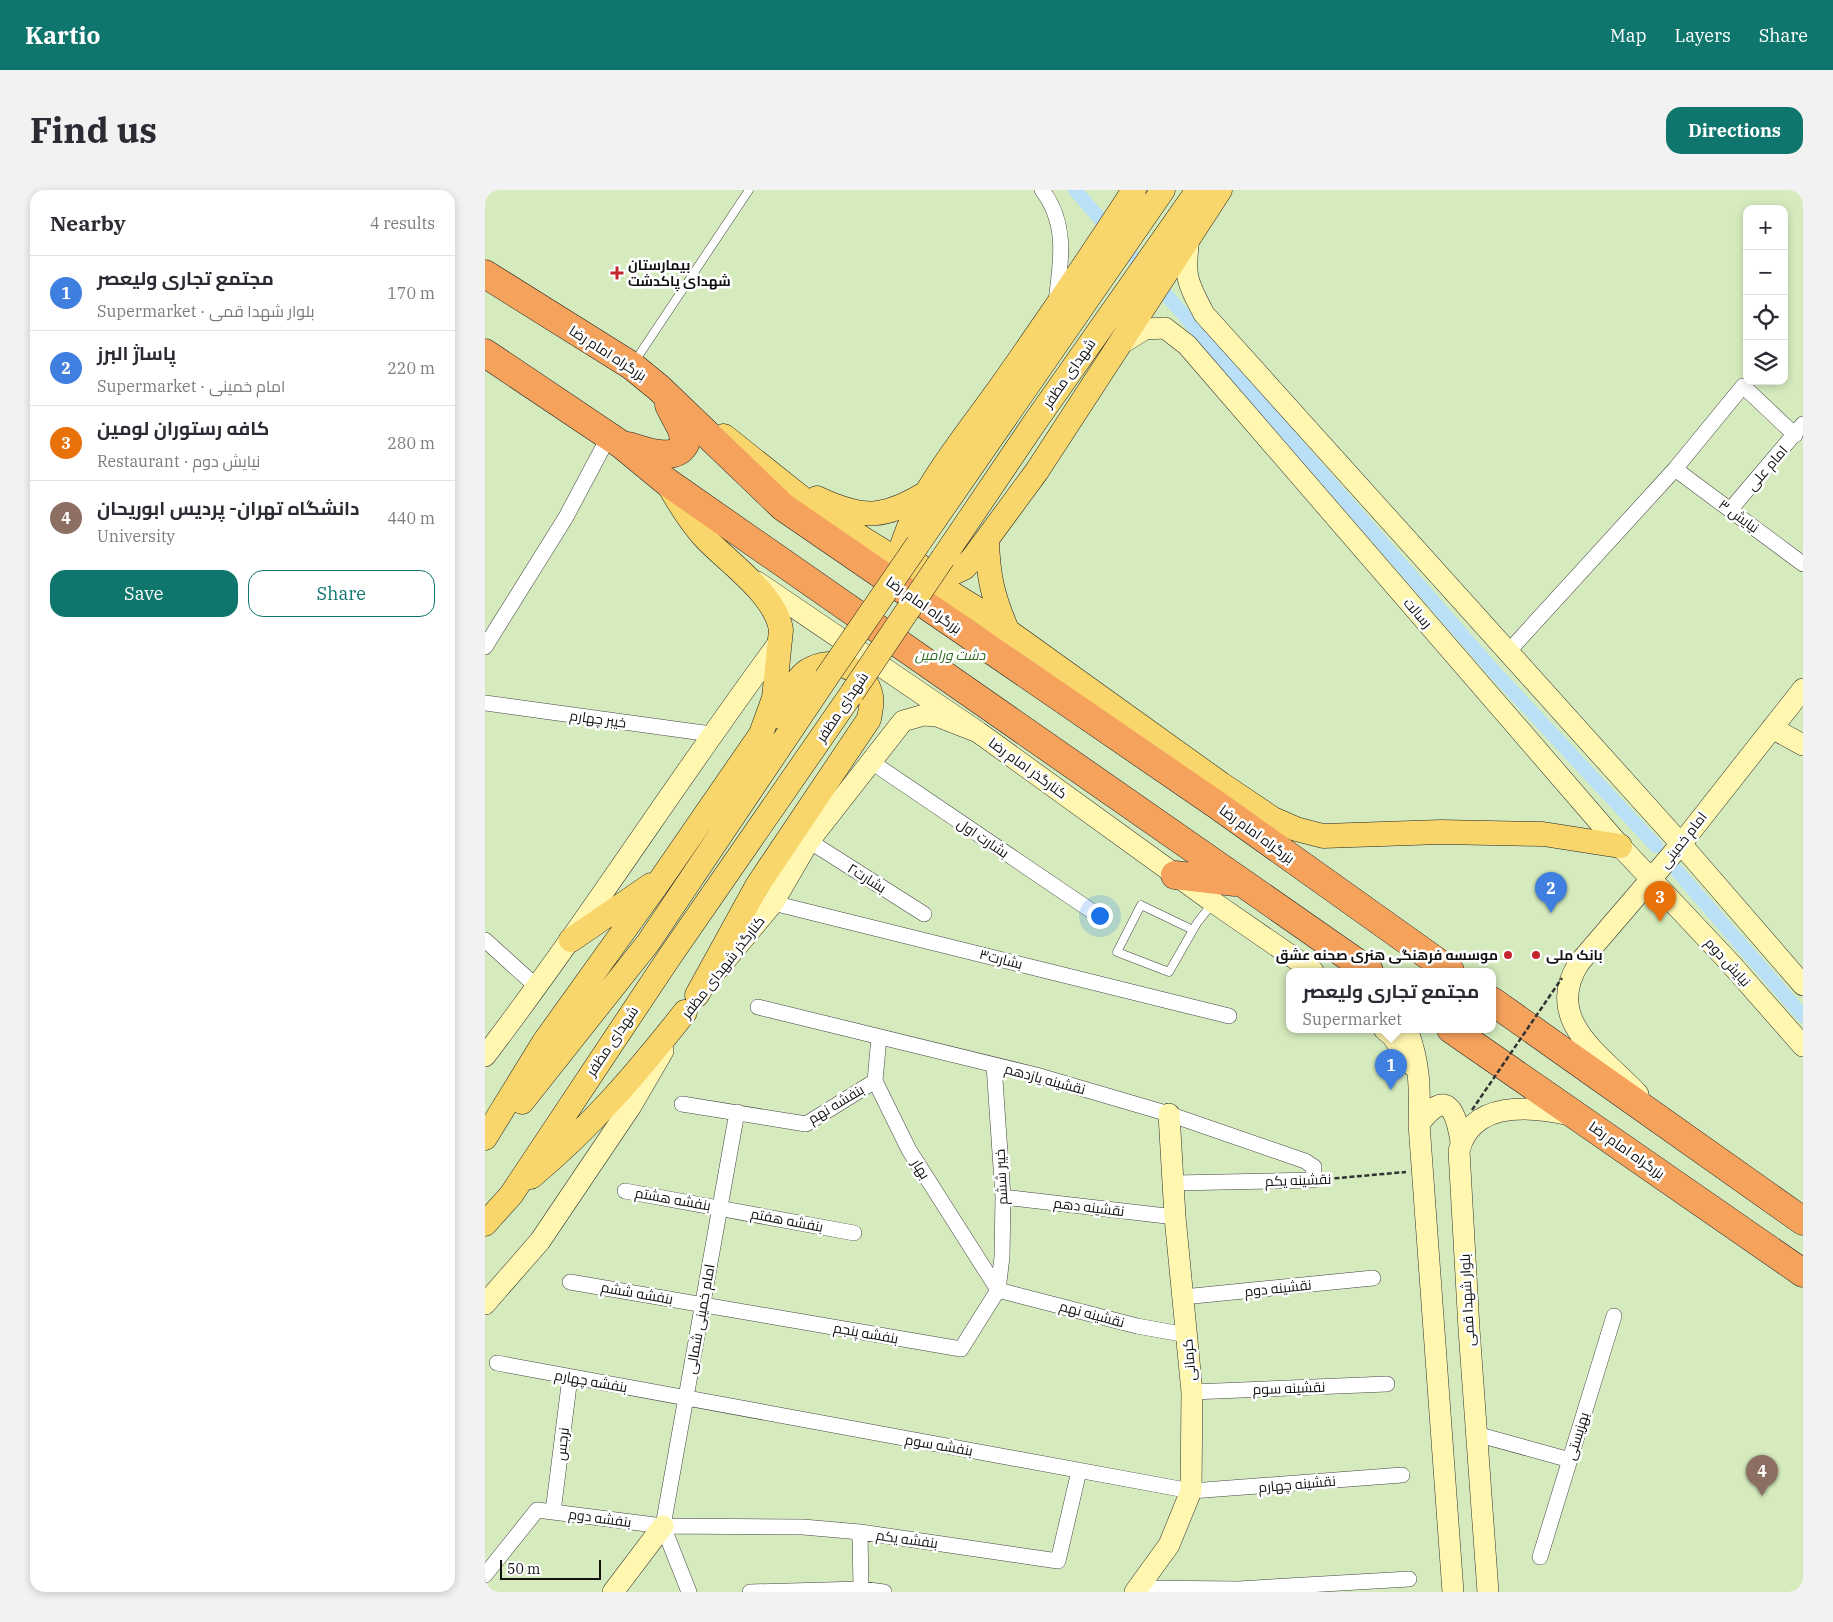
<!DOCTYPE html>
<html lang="en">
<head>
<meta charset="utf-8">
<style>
	:root { --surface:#fff; --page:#f2f2f3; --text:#2b2b33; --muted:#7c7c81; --line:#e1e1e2; --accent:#0f766e }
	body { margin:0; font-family:"IBM Plex Serif",Cairo,serif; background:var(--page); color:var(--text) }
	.controls { position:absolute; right:15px; top:15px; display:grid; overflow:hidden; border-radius:10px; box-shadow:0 2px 8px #0003 }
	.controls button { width:45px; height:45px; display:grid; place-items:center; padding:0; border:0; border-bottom:1px solid var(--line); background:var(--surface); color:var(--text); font:25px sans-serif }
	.scale { position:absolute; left:15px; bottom:12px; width:101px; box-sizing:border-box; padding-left:5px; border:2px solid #111; border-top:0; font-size:14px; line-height:18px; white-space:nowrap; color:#111; -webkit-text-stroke:4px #fff; paint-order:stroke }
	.you { position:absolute; left:614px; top:725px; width:18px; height:18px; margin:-12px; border:4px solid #fff; border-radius:50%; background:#1a73e8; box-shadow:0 0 0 8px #1a73e833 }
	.badge { display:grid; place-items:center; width:32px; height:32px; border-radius:50%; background:var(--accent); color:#fff; font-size:16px; font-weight:700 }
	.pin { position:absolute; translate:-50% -41px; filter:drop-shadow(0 1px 2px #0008) }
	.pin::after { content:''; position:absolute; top:26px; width:18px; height:15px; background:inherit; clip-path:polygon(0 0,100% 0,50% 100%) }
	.popup { position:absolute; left:801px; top:778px; width:210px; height:65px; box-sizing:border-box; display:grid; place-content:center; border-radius:10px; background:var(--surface); filter:drop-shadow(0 1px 4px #0005); font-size:16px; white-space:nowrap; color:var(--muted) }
	.popup b { font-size:19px; color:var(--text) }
	.popup::after { content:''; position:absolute; left:50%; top:100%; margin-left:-10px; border:10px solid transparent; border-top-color:var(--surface) }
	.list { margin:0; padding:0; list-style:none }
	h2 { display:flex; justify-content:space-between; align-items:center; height:65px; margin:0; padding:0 20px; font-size:21px }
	h2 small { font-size:16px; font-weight:400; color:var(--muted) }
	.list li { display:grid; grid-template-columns:32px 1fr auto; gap:15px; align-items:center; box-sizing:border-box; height:75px; padding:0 20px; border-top:1px solid var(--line) }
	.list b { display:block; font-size:19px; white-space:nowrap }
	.list p { margin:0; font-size:16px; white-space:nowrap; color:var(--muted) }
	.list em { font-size:16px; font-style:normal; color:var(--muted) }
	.actions { display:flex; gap:10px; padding:15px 20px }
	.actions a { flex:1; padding:11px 0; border:1px solid var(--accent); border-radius:15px; text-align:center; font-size:18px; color:var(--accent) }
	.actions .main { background:var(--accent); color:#fff }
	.icon { flex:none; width:28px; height:28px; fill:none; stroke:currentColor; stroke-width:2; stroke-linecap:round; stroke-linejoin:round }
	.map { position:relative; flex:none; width:1318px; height:1402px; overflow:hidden; border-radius:15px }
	header { display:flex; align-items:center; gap:30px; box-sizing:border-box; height:70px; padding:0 25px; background:var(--accent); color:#fff }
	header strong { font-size:24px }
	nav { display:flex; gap:28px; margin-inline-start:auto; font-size:18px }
	.intro { display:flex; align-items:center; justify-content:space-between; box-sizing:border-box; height:120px; padding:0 30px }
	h1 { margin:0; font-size:35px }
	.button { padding:12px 22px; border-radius:15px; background:var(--accent); color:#fff; font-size:18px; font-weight:700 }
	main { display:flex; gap:30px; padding:0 30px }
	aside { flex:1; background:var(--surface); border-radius:15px; box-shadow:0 2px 8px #0003 }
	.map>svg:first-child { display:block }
	.green { fill:#d5ebbd; fill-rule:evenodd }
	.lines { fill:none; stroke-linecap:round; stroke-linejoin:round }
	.canal { stroke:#b9e0f7; stroke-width:14 }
	.lane-casing { stroke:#444; stroke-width:9 }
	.street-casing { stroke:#444; stroke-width:16 }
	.secondary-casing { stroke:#333; stroke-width:22 }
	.primary-casing { stroke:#222; stroke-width:25 }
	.highway-casing { stroke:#222; stroke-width:29 }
	.path { stroke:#333; stroke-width:2.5; stroke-dasharray:5 2.5; stroke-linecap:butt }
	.lane { stroke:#fff; stroke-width:8 }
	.street { stroke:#fff; stroke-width:15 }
	.secondary { stroke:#fff6b0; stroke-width:21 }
	.primary { stroke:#f9d66b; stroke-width:24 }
	.highway { stroke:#f5a25d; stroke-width:28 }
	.primary-bridge-casing { stroke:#222; stroke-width:25; stroke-linecap:butt }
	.path-bridge { stroke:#333; stroke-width:2.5; stroke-dasharray:5 2.5; stroke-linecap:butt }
	.primary-bridge { stroke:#f9d66b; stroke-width:24 }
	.poi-dot { fill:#c4262e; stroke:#fff; stroke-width:2 }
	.labels { text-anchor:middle; stroke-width:5; stroke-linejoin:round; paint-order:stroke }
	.poi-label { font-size:14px; font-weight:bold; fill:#111; stroke:#fff; text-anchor:start }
	.street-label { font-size:14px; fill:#111; stroke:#fff }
	.park-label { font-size:14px; font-style:italic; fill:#2f6b1f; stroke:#fff }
</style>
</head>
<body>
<header>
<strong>Kartio</strong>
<nav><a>Map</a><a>Layers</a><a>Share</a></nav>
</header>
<div class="intro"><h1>Find us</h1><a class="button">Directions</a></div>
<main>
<aside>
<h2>Nearby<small>4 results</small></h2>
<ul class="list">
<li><span class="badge" style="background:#3f7fe0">1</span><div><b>مجتمع تجاری ولیعصر</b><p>Supermarket · بلوار شهدا قمی</p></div><em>170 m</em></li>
<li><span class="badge" style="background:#3f7fe0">2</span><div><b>پاساژ البرز</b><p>Supermarket · امام خمینی</p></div><em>220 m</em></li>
<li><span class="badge" style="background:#e8710a">3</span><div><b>کافه رستوران لومین</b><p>Restaurant · نیایش دوم</p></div><em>280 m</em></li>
<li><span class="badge" style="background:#8d6e63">4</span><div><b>دانشگاه تهران- پردیس ابوریحان</b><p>University</p></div><em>440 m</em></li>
</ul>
<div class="actions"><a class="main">Save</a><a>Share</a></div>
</aside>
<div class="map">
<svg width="1318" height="1402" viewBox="0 0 1318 1402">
	<rect width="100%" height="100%" fill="#fffdf5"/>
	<!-- green -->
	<path class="green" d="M0 0H1318V1402H0ZM1262 19H1299V191H1262ZM805 781H1007V839H805Z"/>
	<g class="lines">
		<!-- canal -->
		<path class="canal" d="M590 0 1008 480 1171 656
			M1192 681 1318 826"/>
		<defs>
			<path id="lane" d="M150 171 264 0
				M708 740 656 715 632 762 684 782 712 733 727 714"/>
			<path id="street" d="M557 0C583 34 576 72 571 111
				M1190 279 1318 374
				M1245 320 1318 234
				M0 457 81 327 124 246
				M1023 462 1190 279 1258 196 1310 245
				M0 513 226 544
				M385 571 611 724
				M324 651 439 724
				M288 713 744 826
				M0 750 52 797
				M273 817 551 885 684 924 820 971 829 977 828 990 689 993
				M394 847 390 891 424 960 513 1100
				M197 914 321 934 390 891
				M140 1001 369 1043
				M518 1007 690 1027
				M85 1092 476 1159 513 1100 517 1067 518 1007 509 875
				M513 1100 652 1136 702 1145
				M698 1107 888 1088
				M12 1173 706 1301 917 1285
				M707 1202 902 1194
				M991 1244 1085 1270
				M68 1322 85 1187
				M178 1336 252 922
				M178 1336 204 1402
				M375 1342 376 1399
				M1055 1367 1129 1126
				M0 1385 52 1320 178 1336 318 1337 375 1342 573 1371 594 1281
				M653 1398 753 1399 924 1389
				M265 1402 376 1399 399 1402"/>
			<path id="secondary" d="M704 47C699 86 701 90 719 124L1196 654 1318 795
				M634 155 660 139 680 138 702 155 1135 656 1246 774 1318 856
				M272 392 493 542 728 712 828 781
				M1287 538 1318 555
				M234 778 288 713 324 651 418 531 439 525 452 526 493 542
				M899 839 907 846 928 876
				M922 839C935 873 935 898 934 934L968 1402
				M0 866C103 731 194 587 295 451
				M1153 904C1118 866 1057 831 1094 773L1196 654 1318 499
				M934 934C961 897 971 920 976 952
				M0 1114 55 1051 146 916 178 861
				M128 1402 178 1336
				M650 1402 684 1355 706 1301 707 1202 690 1027 684 924
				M1003 1402 984 1139 974 961C986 910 1045 916 1085 925"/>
			<path id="primary" d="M649 0C606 66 562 131 517 195 483 243 434 301 417 356L425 368 441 381 464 385 479 378 488 368 552 281 735 0
				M239 246 333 321 492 419 736 594 788 629 811 639 838 646 956 642 1058 644 1135 656
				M332 308C379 330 399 329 443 302
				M502 350C503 387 508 408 523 442
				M433 354 678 0
				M458 368 550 232 713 0
				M86 750 166 695
				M212 805 272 696 384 529C385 522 388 512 386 506 380 477 347 465 322 481 311 488 296 516 288 527
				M37 912 163 753 341 488
				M0 948 59 852 176 689 276 544 289 508 296 440C291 405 244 373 221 349 205 332 193 312 182 292
				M46 987C107 936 151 884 200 822
				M0 1034 26 1005 183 769 367 503"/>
			<path id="highway" d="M0 84 147 176 174 198 298 317 732 615 965 781
				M0 163 137 255 182 292 884 781
				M143 256C160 261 189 273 200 254L197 240 184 215
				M690 685 750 692
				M1007 811 1318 1031
				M966 839 1318 1083"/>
		</defs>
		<!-- lane casing -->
		<use href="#lane" class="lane-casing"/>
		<!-- street casing -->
		<use href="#street" class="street-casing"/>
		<!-- secondary casing -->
		<use href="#secondary" class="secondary-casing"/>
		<!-- primary casing -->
		<use href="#primary" class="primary-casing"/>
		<!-- highway casing -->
		<use href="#highway" class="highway-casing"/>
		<!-- path -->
		<path class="path" d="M842 989 921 982"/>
		<!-- lane -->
		<use href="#lane" class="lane"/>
		<!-- street -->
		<use href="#street" class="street"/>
		<!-- secondary -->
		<use href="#secondary" class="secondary"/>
		<!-- primary -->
		<use href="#primary" class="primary"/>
		<!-- highway -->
		<use href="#highway" class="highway"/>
		<defs>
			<path id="primary-bridge" d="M341 488 433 354
				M367 503 458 368"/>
		</defs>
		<!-- primary-bridge casing -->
		<use href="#primary-bridge" class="primary-bridge-casing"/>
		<!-- path-bridge -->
		<path class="path-bridge" d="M987 920 1077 788"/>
		<!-- primary-bridge -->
		<use href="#primary-bridge" class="primary-bridge"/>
	</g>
	<!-- markers -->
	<g class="poi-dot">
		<path d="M129.5 75.5h5v5h5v5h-5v5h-5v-5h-5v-5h5z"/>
		<circle cx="1023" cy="765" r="5"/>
		<circle cx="1051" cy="765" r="5"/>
	</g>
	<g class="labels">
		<!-- poi labels -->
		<g class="poi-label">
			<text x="143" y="80">بیمارستان<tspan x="143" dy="16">شهدای پاکدشت</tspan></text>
			<text x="1013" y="770" text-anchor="end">موسسه فرهنگی هنری صحنه عشق</text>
			<text x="1061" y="770">بانک ملی</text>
		</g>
		<!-- street labels -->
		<g class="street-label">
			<text transform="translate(123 163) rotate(33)" y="5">بزرگراه امام رضا</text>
			<text transform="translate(584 183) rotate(-55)" y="5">شهدای مظفر</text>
			<text transform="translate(1282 278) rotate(-49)" y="5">امام علی</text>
			<text transform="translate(1254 326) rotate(36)" y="5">نیایش ۳</text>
			<text transform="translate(439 415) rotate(35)" y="5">بزرگراه امام رضا</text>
			<text transform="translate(933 423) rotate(49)" y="5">رسالت</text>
			<text transform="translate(357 517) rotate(-56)" y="5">شهدای مظفر</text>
			<text transform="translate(113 529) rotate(8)" y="5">خیبر چهارم</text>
			<text transform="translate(543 578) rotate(36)" y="5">کنارگذر امام رضا</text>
			<text transform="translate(772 644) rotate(36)" y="5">بزرگراه امام رضا</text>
			<text transform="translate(498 648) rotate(34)" y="5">بشارت اول</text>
			<text transform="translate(1198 650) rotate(-52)" y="5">امام خمینی</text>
			<text transform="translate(382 688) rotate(32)" y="5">بشارت۲</text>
			<text transform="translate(516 769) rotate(14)" y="5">بشارت۳</text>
			<text transform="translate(1243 772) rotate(48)" y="5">نیایش دوم</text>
			<text transform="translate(238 777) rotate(-52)" y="5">کنارگذر شهدای مظفر</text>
			<text transform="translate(127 851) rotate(-56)" y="5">شهدای مظفر</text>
			<text transform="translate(560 889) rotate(15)" y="5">نقشینه یازدهم</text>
			<text transform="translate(351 914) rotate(-31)" y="5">بنفشه نهم</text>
			<text transform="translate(1142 960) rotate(35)" y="5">بزرگراه امام رضا</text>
			<text transform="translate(436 979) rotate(58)" y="5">بهار</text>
			<text transform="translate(516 987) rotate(-93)" y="5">خیبر ششم</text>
			<text transform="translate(813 990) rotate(-2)" y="5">نقشینه یکم</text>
			<text transform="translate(188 1009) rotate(10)" y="5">بنفشه هشتم</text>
			<text transform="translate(604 1017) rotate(7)" y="5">نقشینه دهم</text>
			<text transform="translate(302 1030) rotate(11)" y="5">بنفشه هفتم</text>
			<text transform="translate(793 1098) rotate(-6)" y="5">نقشینه دوم</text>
			<text transform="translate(152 1103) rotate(10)" y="5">بنفشه ششم</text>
			<text transform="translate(982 1110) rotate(-93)" y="5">بلوار شهدا قمی</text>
			<text transform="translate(607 1124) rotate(15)" y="5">نقشینه نهم</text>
			<text transform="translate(215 1129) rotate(-80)" y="5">امام خمینی شمالی</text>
			<text transform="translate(381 1143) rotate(10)" y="5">بنفشه پنجم</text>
			<text transform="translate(704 1170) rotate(-95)" y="5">کرمانی</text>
			<text transform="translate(106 1191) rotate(10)" y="5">بنفشه چهارم</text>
			<text transform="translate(804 1198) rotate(-2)" y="5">نقشینه سوم</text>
			<text transform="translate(1092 1246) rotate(-73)" y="5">بهزیستی</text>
			<text transform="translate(77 1254) rotate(-83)" y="5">نرجس</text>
			<text transform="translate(454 1255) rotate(10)" y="5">بنفشه سوم</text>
			<text transform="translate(812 1294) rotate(-5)" y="5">نقشینه چهارم</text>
			<text transform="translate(115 1328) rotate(8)" y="5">بنفشه دوم</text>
			<text transform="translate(422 1349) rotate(8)" y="5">بنفشه یکم</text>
		</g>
		<!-- park labels -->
		<g class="park-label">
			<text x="465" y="470">دشت ورامین</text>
		</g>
	</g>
</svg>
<div class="controls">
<button>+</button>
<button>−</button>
<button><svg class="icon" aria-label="locate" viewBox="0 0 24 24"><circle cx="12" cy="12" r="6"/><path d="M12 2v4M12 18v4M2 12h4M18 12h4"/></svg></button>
<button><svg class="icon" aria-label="layers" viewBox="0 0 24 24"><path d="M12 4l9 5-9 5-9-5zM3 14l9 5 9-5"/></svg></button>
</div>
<div class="scale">50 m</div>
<div class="you"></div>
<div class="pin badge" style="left:906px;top:900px;background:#3f7fe0">1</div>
<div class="popup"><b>مجتمع تجاری ولیعصر</b>Supermarket</div>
<div class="pin badge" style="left:1066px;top:723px;background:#3f7fe0">2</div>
<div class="pin badge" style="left:1175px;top:732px;background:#e8710a">3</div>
<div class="pin badge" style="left:1277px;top:1306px;background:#8d6e63">4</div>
</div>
</main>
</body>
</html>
